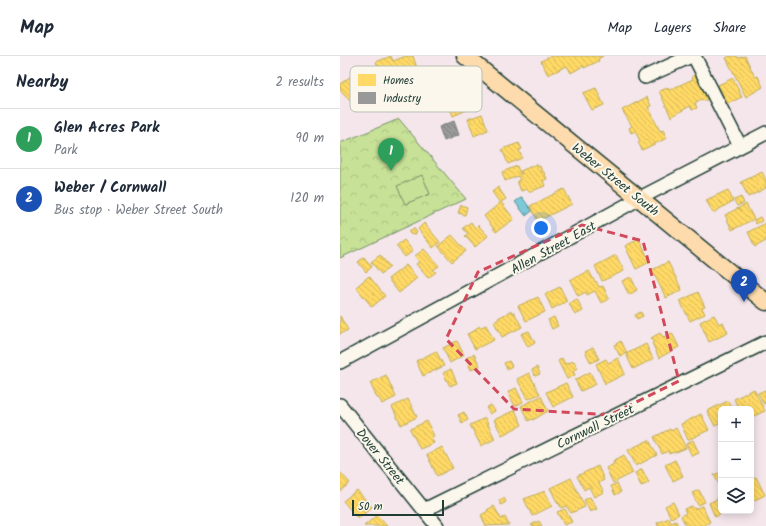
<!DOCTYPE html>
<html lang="en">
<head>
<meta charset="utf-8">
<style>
	:root { --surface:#fff; --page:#f2f2f3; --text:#1f2937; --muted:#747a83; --line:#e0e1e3; --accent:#2563eb }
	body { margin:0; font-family:Kalam,sans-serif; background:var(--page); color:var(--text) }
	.controls { position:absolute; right:12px; bottom:12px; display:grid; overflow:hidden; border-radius:6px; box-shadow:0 2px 10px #0003 }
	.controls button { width:36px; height:36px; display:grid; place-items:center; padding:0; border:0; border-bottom:1px solid var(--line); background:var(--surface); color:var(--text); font:20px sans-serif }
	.scale { position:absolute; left:12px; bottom:10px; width:92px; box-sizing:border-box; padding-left:4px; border:2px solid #1f3d34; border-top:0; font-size:11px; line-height:14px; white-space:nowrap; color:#1f3d34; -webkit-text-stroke:3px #fbf7ec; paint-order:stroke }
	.you { position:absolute; left:201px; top:172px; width:14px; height:14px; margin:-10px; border:3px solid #fff; border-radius:50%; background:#1a73e8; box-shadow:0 0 0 6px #1a73e833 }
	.badge { display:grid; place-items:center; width:26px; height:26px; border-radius:50%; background:var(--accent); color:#fff; font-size:13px; font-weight:700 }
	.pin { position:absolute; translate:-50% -33px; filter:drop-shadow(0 1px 2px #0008) }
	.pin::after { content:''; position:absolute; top:21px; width:14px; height:12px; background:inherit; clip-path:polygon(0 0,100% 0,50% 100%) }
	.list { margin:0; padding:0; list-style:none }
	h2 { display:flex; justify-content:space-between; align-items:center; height:52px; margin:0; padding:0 16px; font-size:17px }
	h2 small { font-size:13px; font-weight:400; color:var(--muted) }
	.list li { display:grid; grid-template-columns:26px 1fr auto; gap:12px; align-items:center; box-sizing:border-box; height:60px; padding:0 16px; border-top:1px solid var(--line) }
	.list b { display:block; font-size:15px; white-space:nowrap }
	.list p { margin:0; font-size:13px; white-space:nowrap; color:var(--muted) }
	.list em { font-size:13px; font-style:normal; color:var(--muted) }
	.icon { flex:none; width:22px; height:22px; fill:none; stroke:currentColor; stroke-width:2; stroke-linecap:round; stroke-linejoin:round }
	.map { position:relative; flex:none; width:426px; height:470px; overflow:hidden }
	header { display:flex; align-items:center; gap:24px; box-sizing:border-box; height:56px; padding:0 20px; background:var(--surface); border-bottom:1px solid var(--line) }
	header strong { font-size:19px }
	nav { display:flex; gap:22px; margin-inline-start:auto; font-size:14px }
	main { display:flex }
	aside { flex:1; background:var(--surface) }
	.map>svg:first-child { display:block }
	.forest { fill:url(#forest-crowns); stroke:#738f66 }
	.pitch { fill:#c7e197; stroke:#738f66 }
	.water { fill:url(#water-ripples); stroke:#579198 }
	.homes { fill:url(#homes-back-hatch); stroke:#bcaa57 }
	.industry { fill:url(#industry-back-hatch); stroke:#747d7b }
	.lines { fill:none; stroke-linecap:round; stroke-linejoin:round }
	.minor-casing { stroke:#1f3d34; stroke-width:16 }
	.major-casing { stroke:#1f3d34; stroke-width:19 }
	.minor { stroke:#fbf7ec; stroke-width:13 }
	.major { stroke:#fedbac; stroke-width:16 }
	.marked { fill:none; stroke:#d1495b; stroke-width:3; stroke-dasharray:8 5; stroke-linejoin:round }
	.labels { text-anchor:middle; stroke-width:4; stroke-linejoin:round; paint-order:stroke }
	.street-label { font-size:13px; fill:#1f3d34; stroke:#fbf7ec }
	.key { fill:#fbf7ec; stroke:#b9bfb5; stroke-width:1 }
	.key-label { font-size:11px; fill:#1f3d34 }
</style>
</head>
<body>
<header>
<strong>Map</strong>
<nav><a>Map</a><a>Layers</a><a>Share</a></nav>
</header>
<main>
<aside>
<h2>Nearby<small>2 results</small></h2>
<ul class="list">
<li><span class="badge" style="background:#2e9e5b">1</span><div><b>Glen Acres Park</b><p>Park</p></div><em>90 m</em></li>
<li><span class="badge" style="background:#1a4fb4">2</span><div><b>Weber / Cornwall</b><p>Bus stop · Weber Street South</p></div><em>120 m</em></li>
</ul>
</aside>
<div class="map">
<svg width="426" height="470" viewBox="0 0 426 470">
	<defs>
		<pattern id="forest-crowns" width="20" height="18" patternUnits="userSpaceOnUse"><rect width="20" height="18" fill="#c7e197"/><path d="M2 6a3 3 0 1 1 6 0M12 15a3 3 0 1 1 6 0" fill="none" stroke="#aac283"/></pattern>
		<pattern id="water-ripples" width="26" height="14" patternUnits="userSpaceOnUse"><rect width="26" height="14" fill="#7cc9da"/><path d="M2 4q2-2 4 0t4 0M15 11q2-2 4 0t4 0" fill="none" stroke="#65a4b2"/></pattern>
		<pattern id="homes-back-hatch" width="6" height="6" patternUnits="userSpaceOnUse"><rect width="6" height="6" fill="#ffd966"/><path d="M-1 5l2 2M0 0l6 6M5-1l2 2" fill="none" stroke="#dabb59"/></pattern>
		<pattern id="industry-back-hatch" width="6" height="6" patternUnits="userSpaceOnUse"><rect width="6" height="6" fill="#999"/><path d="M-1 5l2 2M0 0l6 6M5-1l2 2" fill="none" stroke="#7c7e7e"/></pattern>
	</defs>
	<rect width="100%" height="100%" fill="#f5e6eb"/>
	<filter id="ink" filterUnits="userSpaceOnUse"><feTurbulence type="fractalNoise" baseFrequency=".025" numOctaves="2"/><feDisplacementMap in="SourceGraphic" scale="8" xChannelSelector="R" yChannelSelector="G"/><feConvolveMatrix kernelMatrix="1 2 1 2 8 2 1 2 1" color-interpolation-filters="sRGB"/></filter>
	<g filter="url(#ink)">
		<!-- forest -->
		<path class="forest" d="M59 63 126 143 0 202V87Z"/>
		<!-- pitch -->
		<path class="pitch" d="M82 119 90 138 65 148 57 130Z"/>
		<!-- water -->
		<path class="water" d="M182 141 192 155 186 160 175 146Z"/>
		<!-- homes -->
		<path class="homes" d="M51 0 53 5 66 0H73L77 12 39 27 35 18 37 17 36 13 39 12 36 6Z
			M211 0H263L258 3 259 5 244 12 243 10 231 17 227 10 208 19 201 5Z
			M390 0H397L398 2 405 0 415 21 418 20 423 31 406 41 386 2Z
			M360 16 372 41 364 45 363 43 355 47 357 52 352 54 350 50 331 61 319 35 328 32 329 34 353 23 352 20Z
			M17 18 27 32 10 45 0 33V28L11 20 13 22Z
			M393 22 402 41 387 48 378 29Z
			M256 32 264 49 252 54 243 37Z
			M123 38 127 54 113 60 107 44Z
			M307 41 311 50 308 51 320 75 323 74 327 82 302 94 298 86 300 85 295 75 291 77 289 72 292 70 282 54Z
			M142 58 148 74 134 80 128 63Z
			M179 87 182 93 179 94 182 102 168 108 162 93Z
			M197 108V111L200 110 202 116H204L207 123 203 125 205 130 189 136 187 133 181 135 177 125 180 124 178 120 165 125 162 116 177 110 180 118H182L180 115Z
			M422 116 426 124V132L408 141 401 126Z
			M158 131 166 143 161 146 174 163 156 176 144 160 160 147 152 136Z
			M224 133 232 148 198 165 190 150Z
			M388 134 393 145 373 157 366 144Z
			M401 141 404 147 397 150 394 144Z
			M406 148 414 163 392 174 385 159Z
			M121 149 127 151 125 159 118 157Z
			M420 161 422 165 416 168 414 164Z
			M131 166 135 172 138 169 148 180 135 191 125 180 128 178 123 172Z
			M84 167 100 186 93 192 78 173Z
			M426 167V185L415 191 408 176Z
			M74 172 77 177 74 179 70 178 69 175Z
			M112 179 126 195 112 206 98 190Z
			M299 183 310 206 296 213 285 190Z
			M64 184 73 195 65 201 56 190Z
			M84 193 99 210 93 214 96 216 88 222 76 208 79 206 75 200Z
			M40 199 50 211 41 218 31 206Z
			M276 199 284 215 262 225 255 210Z
			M24 201 32 211 26 216 18 206Z
			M328 206 342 234 326 242 312 214Z
			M66 209 77 222 59 237 48 223Z
			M249 215 255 226 256 225 259 231 263 230 269 243 261 247 255 235 247 239 246 236 238 240 230 224Z
			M29 220 45 240 32 251 16 231Z
			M291 221 297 234 289 239 282 225Z
			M220 231 227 245 212 253 205 238Z
			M358 236 365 251 362 252 365 258 350 265 340 245Z
			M198 241 205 256 186 265 178 250Z
			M237 243 243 255 235 259 229 247Z
			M171 255 172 257 174 256 182 271 162 281 154 266 159 263 158 262Z
			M301 256 303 260 297 263 295 259Z
			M374 259 379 268 383 266 388 277 369 286 360 266Z
			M0 260 8 274 0 278Z
			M214 261 218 270 212 273 208 264Z
			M146 269 154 284 135 293 127 278 136 274 135 273 140 270 141 271Z
			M189 275 195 287 188 291 181 278Z
			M320 277 323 281 332 277 339 291 319 302 312 287 314 286 311 282Z
			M117 285 124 299 110 307 103 292Z
			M281 285 287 297 280 300 274 289Z
			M306 288 313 303 293 313 286 298Z
			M253 291 259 303 251 307 245 295Z
			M96 295 104 310 83 320 76 305Z
			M134 298 140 310 131 314 126 302Z
			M222 302 225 308 234 305 237 312 233 315 235 319 227 323 218 305Z
			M278 302 285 318 265 328 256 308 266 303 268 307Z
			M169 305 172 310 167 313 164 307Z
			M197 311 200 318 195 320 192 314Z
			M111 313 117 327 110 330 103 317Z
			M250 316 256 328 241 335 235 324Z
			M189 317 200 338 188 343 177 323Z
			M46 319 56 341 42 348 39 342H37L30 327Z
			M226 327 233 341 213 351 206 336Z
			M176 332 183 346 175 350 168 336Z
			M414 333 425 355 414 360 411 353H399L394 343Z
			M425 334 426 347 424 348 418 337Z
			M201 340 208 355 193 364 192 363 188 365 181 350Z
			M68 343 77 361 61 369 52 351Z
			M388 345 392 353H381V372L379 368 375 370 367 355Z
			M151 349 155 355 150 358 146 352Z
			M175 354 182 369 162 379 154 364Z
			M124 356 128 364 122 367 118 359Z
			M361 358 369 374 348 384 341 368Z
			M145 362 155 383 141 390 130 369Z
			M87 365 94 380 91 381 94 387 80 393 70 373Z
			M336 372 346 392 334 397V396L329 398 328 395 322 398 314 381 330 373 331 375Z
			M309 384 317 399 296 410 288 394Z
			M353 384 359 397 352 400 346 388Z
			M102 391 113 412 97 420 87 399Z
			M284 399 293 417 273 427 266 412 274 408 273 405Z
			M335 404 343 420 333 425 325 409Z
			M258 410 264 424 259 427 264 436 254 441 249 431 244 434 237 420Z
			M302 413 309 427 301 430 295 417Z
			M0 416 10 427 0 435Z
			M381 416V432L374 419Z
			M416 421 425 439 411 446V423Z
			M231 422 245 451 231 457 226 450 221 452 219 447 218 448 210 432Z
			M277 427 281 436 275 439 271 430Z
			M17 434 32 451 18 463 3 445Z
			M359 434 365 446 358 449 352 437Z
			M205 435 212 450 192 460 184 443Z
			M250 441 257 453 250 456 244 444Z
			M381 441V455H387L375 461 369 447Z
			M164 442 166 446 161 449 159 444Z
			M333 446 339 458 331 462 325 450Z
			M154 450 161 463 165 461 169 469 146 470 141 459 148 455 147 454Z
			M352 450 354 453 362 450 370 466 363 470H346L341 460 346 457 344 453Z
			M225 453 232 466 224 469 217 456Z
			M37 459 47 470H24Z
			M329 462 331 467 336 465 338 470H318L317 467Z
			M199 465 202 470H192L191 469Z"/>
		<!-- industry -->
		<path class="industry" d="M114 65 119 79 104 85 99 71Z"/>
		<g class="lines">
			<defs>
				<path id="minor" d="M354 0 400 90
					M305 21 351 0
					M0 306 300 142 426 77
					M0 349 97 470
					M84 454 426 286"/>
				<path id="major" d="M125 0 426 246"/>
			</defs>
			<!-- minor casing -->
			<use href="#minor" class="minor-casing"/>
			<!-- major casing -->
			<use href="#major" class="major-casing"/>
			<!-- minor -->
			<use href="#minor" class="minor"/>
			<!-- major -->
			<use href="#major" class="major"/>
		</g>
	</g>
	<!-- marked area -->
	<path class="marked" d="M242 169 303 185 339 325 270 359 174 353 106 283 138 216Z"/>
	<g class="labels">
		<!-- street labels -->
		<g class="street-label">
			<text transform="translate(276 123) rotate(39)" y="5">Weber Street South</text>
			<text transform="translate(213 191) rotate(-29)" y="5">Allen Street East</text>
			<text transform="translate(255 370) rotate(-26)" y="5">Cornwall Street</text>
			<text transform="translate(41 400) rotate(51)" y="5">Dover Street</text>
		</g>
	</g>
	<!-- legend -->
	<rect x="10" y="10" width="132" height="46" rx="6" class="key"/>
	<rect x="18" y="18" width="18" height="12" fill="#ffd966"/>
	<rect x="18" y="36" width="18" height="12" fill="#999"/>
	<g class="key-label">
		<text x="43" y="28">Homes</text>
		<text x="43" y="46">Industry</text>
	</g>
</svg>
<div class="controls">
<button>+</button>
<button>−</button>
<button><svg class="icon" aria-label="layers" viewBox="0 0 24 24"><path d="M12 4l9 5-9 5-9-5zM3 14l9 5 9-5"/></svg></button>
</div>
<div class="scale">50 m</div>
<div class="you"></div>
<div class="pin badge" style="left:51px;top:115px;background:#2e9e5b">1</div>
<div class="pin badge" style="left:404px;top:246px;background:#1a4fb4">2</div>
</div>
</main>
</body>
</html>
